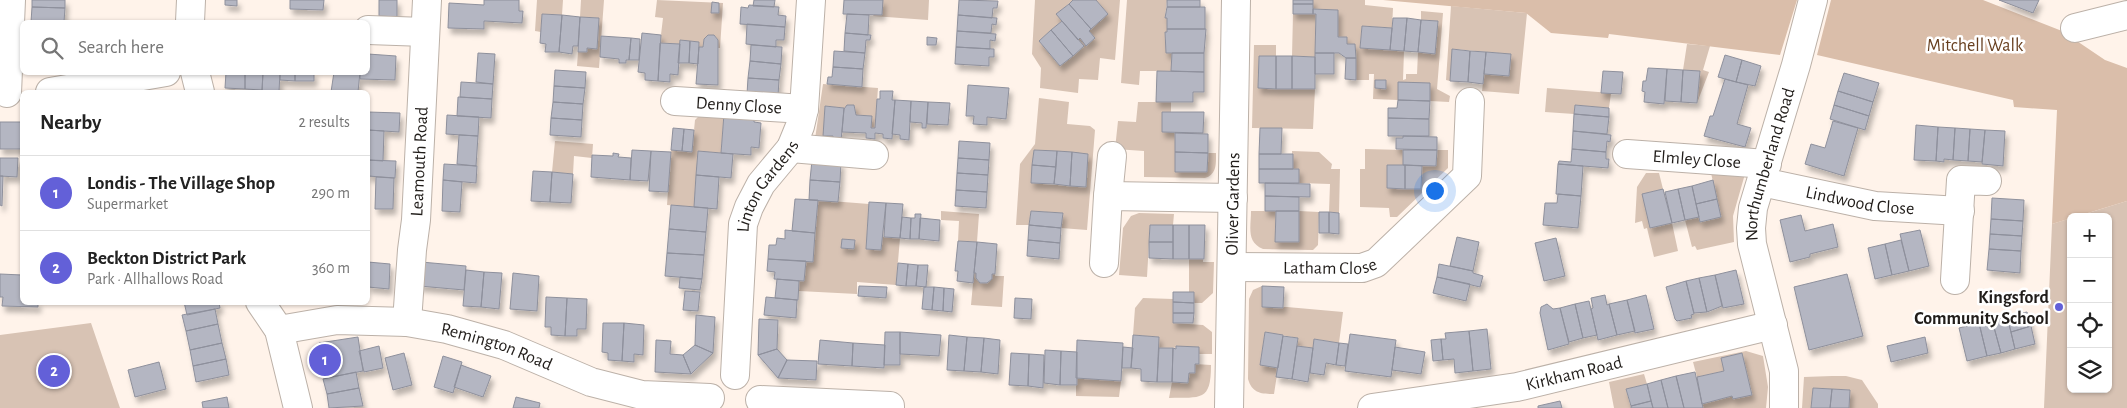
<!DOCTYPE html>
<html lang="en">
<head>
<meta charset="utf-8">
<style>
	:root { --surface:#fff; --page:#f2f2f2; --text:#222; --muted:#767676; --line:#e0e0e0; --accent:#6360d8 }
	body { margin:0; font-family:"Alegreya Sans",sans-serif; background:var(--page); color:var(--text) }
	.controls { position:absolute; right:15px; bottom:15px; display:grid; overflow:hidden; border-radius:8px; box-shadow:0 1px 4px #0004 }
	.controls button { width:45px; height:45px; display:grid; place-items:center; padding:0; border:0; border-bottom:1px solid var(--line); background:var(--surface); color:var(--text); font:25px sans-serif }
	.you { position:absolute; left:1434px; top:190px; width:18px; height:18px; margin:-12px; border:4px solid #fff; border-radius:50%; background:#1a73e8; box-shadow:0 0 0 8px #1a73e833 }
	.badge { display:grid; place-items:center; width:32px; height:32px; border-radius:50%; background:var(--accent); color:#fff; font-size:16px; font-weight:700 }
	.pin { position:absolute; translate:-50% -50%; border:2px solid #fff; box-shadow:0 1px 5px #0006 }
	.list { margin:0; padding:0; list-style:none }
	h2 { display:flex; justify-content:space-between; align-items:center; height:65px; margin:0; padding:0 20px; font-size:21px }
	h2 small { font-size:16px; font-weight:400; color:var(--muted) }
	.list li { display:grid; grid-template-columns:32px 1fr auto; gap:15px; align-items:center; box-sizing:border-box; height:75px; padding:0 20px; border-top:1px solid var(--line) }
	.list b { display:block; font-size:19px; white-space:nowrap }
	.list p { margin:0; font-size:16px; white-space:nowrap; color:var(--muted) }
	.list em { font-size:16px; font-style:normal; color:var(--muted) }
	.icon { flex:none; width:28px; height:28px; fill:none; stroke:currentColor; stroke-width:2; stroke-linecap:round; stroke-linejoin:round }
	.map { position:relative; flex:none; width:2127px; height:408px; overflow:hidden }
	.search { position:absolute; background:var(--surface); box-shadow:0 1px 4px #0004; left:20px; top:20px; width:350px; height:55px; display:flex; align-items:center; gap:12px; box-sizing:border-box; padding:0 18px; border-radius:8px; color:var(--muted); font-size:19px }
	.panel { position:absolute; background:var(--surface); box-shadow:0 1px 4px #0004; left:20px; top:90px; width:350px; height:215px; border-radius:8px }
	.map>svg:first-child { display:block }
	.green { fill:#d8c3b4; fill-rule:evenodd }
	.forest { fill:#dabeaa }
	.building { fill:#b4b6c2; stroke:#8e909c; filter:url(#shadow) }
	.lines { fill:none; stroke-linecap:round; stroke-linejoin:round }
	.minor-casing { stroke:#bcb1a8; stroke-width:30 }
	.minor { stroke:#fff; stroke-width:28 }
	.poi-dot { fill:#6360d8; stroke:#fff; stroke-width:2 }
	.labels { text-anchor:middle; stroke-width:5; stroke-linejoin:round; paint-order:stroke }
	.park-label { font-size:18px; fill:#673f1f; stroke:#fff }
	.street-label { font-size:18px; fill:#211d1a; stroke:#fff }
	.poi-label { font-size:18px; font-weight:bold; fill:#211d1a; stroke:#fff; text-anchor:end }
</style>
</head>
<body>
<div class="map">
<svg width="2127" height="408" viewBox="0 0 2127 408">
	<defs>
		<filter id="shadow"><feDropShadow dx="3" dy="5.5" stdDeviation="2.5" flood-color="#0004"/></filter>
	</defs>
	<rect width="100%" height="100%" fill="#fff3ea"/>
	<!-- green -->
	<path class="green" d="M537 0H563L562 15 542 14 541 32 535 31Z
		M581 0H604L599 68 577 66 578 52H587V48L597 49 599 18 580 17Z
		M657 0 723 3 720 48H718V40L714 35H708L704 39 703 47H699V42L680 41V44L660 43 663 18 655 17Z
		M883 0H929L928 20 873 16Z
		M1035 0H1073L1057 14 1062 21 1039 41 1060 66 1084 47 1078 40 1080 38 1086 45 1095 39 1089 31 1108 14 1096 0H1120L1115 60 1100 58 1098 80 1079 79 1078 93 1040 88 1041 68 1032 54Z
		M1127 0H1167L1165 18H1167V32H1165V39L1172 53 1171 71H1140L1139 85 1121 83Z
		M1313 0H1365V5L1393 8 1392 28 1362 26 1360 47 1404 51 1403 80 1406 79V74H1417L1418 52 1435 53 1438 21 1421 20V11L1443 13 1437 89 1450 96 1449 102 1430 101V83H1398V100L1373 99 1374 74H1369V80H1356L1355 44H1347V37H1338V10L1313 9Z
		M1451 6 1527 13 1519 94 1482 91 1484 74 1509 76 1510 54 1453 49 1450 81 1446 80Z
		M1293 14H1316L1315 57 1292 56Z
		M1687 44 1710 46 1703 70 1709 72 1697 103 1700 72 1683 70Z
		M1254 45H1276V56H1259L1258 88 1315 89 1313 129 1252 128Z
		M823 84 878 88 875 128H871L872 116 856 115 854 105H847L844 114 843 108 825 106 824 136H833V141L815 139Z
		M1547 88 1611 93 1609 108 1575 105 1574 114 1545 112Z
		M1039 98 1069 102 1067 124 1090 126 1095 130 1087 230 1061 228 1063 213 1031 211 1029 225H1016L1020 164 1035 144ZM1034 150 1088 154 1085 187 1031 183Z
		M1138 102H1171V113L1162 112V131L1175 133V172H1207L1208 153H1216C1216 164 1217 174 1205 178L1144 177V151L1115 149 1118 121 1136 122Z
		M703 112 724 114 721 153 698 152 694 207 667 205 671 150 692 151 695 120Z
		M555 141 593 144 592 158 574 156 573 174 552 172Z
		M1365 149 1403 150V165H1387V188L1421 189 1422 166H1436L1437 150H1448V168L1397 217H1390L1389 208 1360 207V169H1365Z
		M1292 151 1319 152 1332 164 1331 169H1340L1339 213 1329 212 1330 184 1299 183V169H1293Z
		M1646 173H1659L1663 189 1643 194 1650 228 1672 223 1678 251 1654 257 1647 228 1644 229 1642 221 1635 223 1637 187Z
		M1711 173 1745 174 1733 216 1734 242 1697 250 1695 246 1692 247 1685 220 1699 217 1701 222 1721 217Z
		M818 200 869 204 866 249 881 250 882 237 900 238 896 285 857 282V294L799 291V281H804L806 261 813 262Z
		M2127 201V408H2044L2052 224 2071 218V389H2108V217H2075Z
		M941 211 979 214 977 242 958 241 959 221 941 220Z
		M1251 211H1276L1275 242 1299 211 1319 212 1318 245 1313 250 1263 249C1246 242 1251 227 1251 211Z
		M1139 213 1174 214 1173 225H1150L1147 277 1119 275 1123 228 1131 216Z
		M1189 259H1203V262H1214L1213 293 1202 303H1194V293L1189 292Z
		M974 273H976V278L980 283H987L992 279V274H995V276H1004L1002 307 971 305Z
		M1262 286V307H1287L1343 312 1339 343 1315 339 1313 348 1297 346 1298 338 1265 332 1260 365 1278 368 1274 394C1261 394 1252 393 1248 379L1249 299 1253 290Z
		M1143 298 1173 299V323L1203 325 1212 332V354H1199V347L1159 348V337L1133 335 1135 308Z
		M91 323 120 408H0V335Z
		M1746 351 1763 356 1768 387 1766 408H1703L1702 404 1732 396 1733 399 1752 394 1742 353 1724 371 1697 377 1693 362Z
		M1195 364 1211 365C1211 402 1201 397 1169 398L1172 382 1188 383 1189 373H1195Z
		M1644 374 1647 384 1626 389 1631 408H1614L1609 382Z
		M1832 376H1846L1862 380 1878 404V408H1849L1850 390 1813 388 1811 408H1802L1804 377Z
		M1076 378 1121 381 1119 397 1076 396Z"/>
	<!-- forest -->
	<path class="forest" d="M1383 0H1797L1780 55 1609 34 1608 38 1551 33 1526 13Z
		M1831 0H1983L2062 31 2105 60 2127 68V201L2052 224 2057 110 2014 107 2013 100 1817 55Z"/>
	<!-- building -->
	<path class="building" d="M32 0H65V8L32 7Z
		M225 0H237V6L225 5Z
		M290 0H324L323 10 290 9Z
		M379 0H397V17L379 16Z
		M484 0H519V11H523L522 23 484 21V29L448 28 449 3 484 5Z
		M754 0H775L774 7 753 6Z
		M844 0H883L882 15 843 14Z
		M959 0 998 1 997 8H993L992 18 958 15Z
		M1073 0H1096L1108 14 1091 29 1069 4Z
		M1167 0H1200V7H1167Z
		M1293 0H1313V4H1293Z
		M1999 0H2039L2033 13Z
		M712 2 719 3V13H711Z
		M1069 4 1091 29 1089 31 1095 38 1086 46 1080 38 1078 40 1056 14Z
		M1293 4H1313V14H1293Z
		M749 5 779 7 778 15 786 16 785 27 740 24 741 7 748 8Z
		M32 7 65 8 64 22H31Z
		M1167 7H1205V29H1167V18H1165Z
		M1313 9 1338 10V37H1347V44H1355L1356 58H1346L1339 53H1315L1316 14H1313Z
		M542 14 562 15 559 52H545L546 44 540 43Z
		M847 14 869 15 868 35 845 33Z
		M562 15 580 17 578 46H573L572 54 559 52Z
		M958 15 997 18 996 25 992 24 991 33 957 31Z
		M580 17 599 18 597 49 587 48V52H578Z
		M1393 18H1407L1404 51 1390 50Z
		M1407 18 1421 20 1418 52 1404 51Z
		M1421 20 1438 21 1435 54 1418 52Z
		M1062 21 1084 46 1073 56 1051 30Z
		M747 24 785 27 784 40H776V47L746 44Z
		M1362 26 1392 28 1390 50 1360 48Z
		M1167 29H1206L1204 53H1166L1165 32H1167Z
		M1051 30 1073 56 1060 66 1039 41Z
		M957 31 996 34 995 41 990 40V49L956 47Z
		M642 33 661 35 658 81 645 80V73L638 72Z
		M845 33 871 35 870 40H866L865 53 844 51Z
		M708 35H714L718 40V85L696 84 699 47H703L704 39Z
		M601 36 631 38 629 60H626V63H619V59L600 57Z
		M927 37 937 38 936 45H927Z
		M631 38 640 39 639 60H629Z
		M680 40 690 41 689 63H678Z
		M690 41 699 42 698 64 689 63Z
		M660 43 680 44 678 75 670 74V82L658 81Z
		M751 45 782 47 781 64 750 61Z
		M956 47 994 49V57H989V66L955 64Z
		M1452 49 1470 51 1468 82 1450 81Z
		M834 51 865 53 863 69 833 67Z
		M1470 51 1486 52 1483 84 1468 82Z
		M1486 52 1511 54 1509 76 1484 74Z
		M478 53 495 54 493 84 476 82Z
		M1172 53H1204V72L1171 71Z
		M1315 53H1334V74H1315Z
		M368 54 396 56 395 80 360 79V72H368Z
		M1725 55 1742 60 1736 82 1718 77Z
		M1259 56H1276V89L1258 88Z
		M1276 56H1292V89H1276Z
		M1292 56 1315 57V89H1292Z
		M1346 58H1356V80L1345 79Z
		M1742 60 1761 66 1755 86 1736 82Z
		M750 61 781 64 779 80 748 78Z
		M833 67 863 69 862 87 827 84 828 77H832Z
		M1648 68 1667 69 1664 104 1644 102 1645 92 1642 91 1643 81H1646Z
		M1667 69 1683 70 1681 102 1665 101Z
		M555 70 586 72 585 88 554 86Z
		M1683 70 1700 71 1697 103 1681 102Z
		M1157 71 1204 72V92H1193V102H1156Z
		M1603 71 1623 72 1621 94 1601 93Z
		M226 72H245V89L225 88Z
		M245 72H263L262 90 245 89Z
		M263 72H280L279 92H262Z
		M280 72H295V81L280 80Z
		M295 72H314V81H295Z
		M334 72H360L358 92H331Z
		M1844 73 1879 83 1873 102 1838 91Z
		M748 78 779 80 778 96 747 94Z
		M1725 79 1748 85 1737 124 1751 128 1745 147 1704 136 1710 116H1713Z
		M1375 80H1386V89L1375 88Z
		M461 82 493 84 492 99 460 97Z
		M1398 82 1430 83V101L1398 100Z
		M968 85 1009 88 1006 119 987 117V125L973 124 974 116H966Z
		M554 86 585 88 583 104 553 102Z
		M880 91H893L892 100H895L892 139 883 138V134L875 133V139L866 138V133L842 132 844 109 847 105H854L856 115 872 116 871 128H875L877 99H880Z
		M1838 91 1873 102 1869 116 1834 105Z
		M458 97 492 99 491 118 457 116Z
		M895 100 911 101 909 140 900 139V135L892 134Z
		M1398 100 1430 101 1429 119 1388 118V108H1397Z
		M911 101 928 102 926 128H922V123L910 122Z
		M553 102 583 104 582 120 551 118Z
		M928 102 950 103 948 125 927 124Z
		M1575 105 1609 108V117L1574 114Z
		M1834 105 1869 116 1865 130 1830 119Z
		M825 106 844 108 841 141H833V136H823Z
		M368 112 400 113 399 132 368 130Z
		M1162 112H1204L1203 133 1162 132Z
		M724 114 754 116V122L761 123 759 148 751 147V155L721 153Z
		M1574 114 1609 117 1607 134 1573 131Z
		M447 115 479 117 478 136 446 134Z
		M551 118 582 120 581 137 550 135Z
		M1388 118 1429 119V136H1388Z
		M1833 121 1858 128 1844 176 1805 164 1811 144 1825 148Z
		M0 122H22V149H0Z
		M1916 125 1938 127 1936 161 1914 160Z
		M1938 127 1955 128 1953 160 1944 159V162L1936 161Z
		M673 128 684 129 682 151 671 150Z
		M1260 128H1282L1281 154H1259Z
		M1955 128 1970 129 1968 161 1953 160Z
		M684 129 694 130 692 152 682 151Z
		M1970 129 1985 130 1982 162 1968 161Z
		M368 130 384 131 383 161 368 160Z
		M1985 130 2005 131 2003 166 1982 164Z
		M1573 131 1611 135 1610 142 1607 141 1606 152 1572 149Z
		M1175 133 1208 134V153L1175 152Z
		M459 135 478 136 476 166 457 164Z
		M1403 136 1437 137V150L1396 149V138H1403Z
		M959 141 990 143 989 160 958 158Z
		M1572 149 1606 152V159H1609L1608 168 1558 164 1559 161 1571 162Z
		M632 150 651 151 648 181 630 180Z
		M1034 150 1057 151 1056 167 1032 165Z
		M1403 150H1437L1436 166 1403 165Z
		M651 151 671 152 668 192 649 191Z
		M698 151 733 154 731 178 696 175Z
		M1057 151 1072 152 1070 186 1054 184Z
		M1072 152 1088 154 1086 187 1070 186Z
		M1175 152 1208 153 1207 172H1175Z
		M613 153 619 154 618 157 631 158 630 180 591 177 592 155 613 156Z
		M1259 154H1293V169H1259Z
		M0 158H18L17 177 0 176Z
		M958 158 989 160 988 175 957 173Z
		M368 160 396 161 395 178 368 176Z
		M812 160 841 162 840 182 810 180Z
		M444 164 477 166 476 183 443 180Z
		M1558 164 1583 166 1581 196 1556 194Z
		M1032 165 1056 167 1054 184 1031 183Z
		M1387 165H1405V189L1387 188Z
		M1405 165 1422 166 1421 189H1405Z
		M1259 169H1299V183H1259Z
		M533 171 552 172 550 202 531 201Z
		M552 172 573 174 571 203 550 202Z
		M957 173 988 175 987 192 956 190Z
		M696 175 719 177 717 209 694 207Z
		M0 176H3L2 206 0 205Z
		M376 177 394 178 393 209H375Z
		M443 180 462 182 460 212 442 211Z
		M810 180 840 182 838 202 809 200Z
		M1713 180 1717 199 1696 204 1692 186Z
		M1265 183 1310 184V197L1265 196Z
		M1692 186 1699 217 1685 220 1678 189Z
		M1663 189 1672 223 1650 228 1642 194Z
		M1678 189 1685 220 1672 223 1665 192Z
		M956 190 987 192 986 208 955 206Z
		M1558 194 1581 196 1578 228 1543 225 1545 203H1557Z
		M1265 196 1299 197V211H1265Z
		M1992 198 2024 200 2023 221 1991 219Z
		M795 199 818 200 815 233 792 231Z
		M1717 199 1721 217 1700 222 1696 204Z
		M869 202 886 203 881 250 866 249Z
		M886 203 903 204 900 238 884 237Z
		M671 205 708 208 706 232 669 229Z
		M1031 211 1063 213 1061 228 1029 225Z
		M1276 211H1299V242H1275Z
		M1319 212H1329V233H1319Z
		M1329 212 1339 213V234L1329 233Z
		M915 214H921L919 239H910L911 218H915Z
		M1801 215 1805 231 1833 224 1838 247 1810 254V257L1790 262 1780 220Z
		M902 217 911 218 910 239 900 238Z
		M920 218 940 220 939 241 919 239Z
		M1991 219 2023 221 2022 236 1990 234Z
		M1029 225 1061 228 1060 243 1028 240Z
		M1150 225H1173V242H1149Z
		M1173 225H1189V259H1173Z
		M1189 225H1205L1204 259H1189Z
		M669 229 706 232 704 255 667 253Z
		M785 230 815 233 813 262 768 259 769 245H776L777 238 785 239Z
		M1920 230 1929 266 1909 271 1900 234Z
		M1990 234 2022 236 2021 251 1989 249Z
		M1457 237 1479 242 1473 271 1450 266Z
		M1556 238 1565 276 1544 281 1535 243Z
		M842 239 855 240 854 249 841 248Z
		M1028 240 1060 243 1059 259 1027 256Z
		M1901 240 1909 271 1892 275 1885 244Z
		M958 241 977 242 973 283 957 281 958 271H955Z
		M977 242 997 244 995 274H992V279L987 283H980L976 278V273H974Z
		M1149 242H1173V259L1149 258Z
		M1885 244 1892 275 1875 279 1868 248Z
		M1989 249 2021 251 2020 273 1987 270Z
		M667 253 704 255 702 279 665 276Z
		M768 259 806 261 804 281 774 279 775 272 767 271Z
		M368 262 390 264 389 289 368 287Z
		M421 262 466 266 464 290 419 286Z
		M898 263 908 264 906 286 896 285Z
		M908 264 918 265 916 286H906Z
		M1439 264 1473 271V273L1483 276 1480 287 1437 277Z
		M918 265H928L926 287 916 286Z
		M466 270 484 272 481 307 463 306Z
		M1736 270 1744 304 1723 308 1715 275Z
		M484 272 502 273 499 309 481 307Z
		M513 273 539 276 537 311 510 309Z
		M0 274 22 275V302H38V307L2 306 3 297H0Z
		M1847 274 1863 336 1809 350 1794 287Z
		M1715 275 1722 306 1707 312 1699 278Z
		M680 277 702 279 700 290 679 288Z
		M1437 277 1470 284 1466 301 1433 293Z
		M1699 278 1707 312 1694 313 1686 281Z
		M777 279 799 281 798 300 775 298Z
		M1686 281 1694 314 1691 315 1692 318 1677 321 1675 319 1666 287Z
		M859 286 887 287 886 298 858 296Z
		M1262 286 1284 287 1283 308 1262 307Z
		M924 287H934L932 310 922 309Z
		M934 287 944 288 943 311 932 310Z
		M944 288 954 289 952 312 943 311Z
		M685 291 700 292 698 311 683 310Z
		M1173 292H1194V303L1173 302Z
		M1605 295 1607 305 1609 304 1617 335 1598 340 1591 309 1593 308 1591 298Z
		M1646 295 1654 329 1635 333 1627 300Z
		M546 297 567 298 565 336 551 335V327H545Z
		M766 297 797 300 796 318 764 315Z
		M567 298 587 299 586 329H577V336H565Z
		M1015 298 1032 299 1031 319 1014 318Z
		M1627 300 1635 331 1617 335 1609 304Z
		M1589 301 1597 335 1583 338 1575 304Z
		M184 302H219L220 308 187 315Z
		M1173 302 1194 303V313H1173Z
		M1547 304 1553 309 1560 308 1569 344 1548 350 1540 313 1541 307Z
		M1575 304 1583 338 1569 342 1560 308Z
		M215 309 218 324 186 331 182 315Z
		M2027 312 2031 326 2011 332 2007 316Z
		M1173 313H1194L1193 323H1173Z
		M696 315 715 317 713 353 695 345Z
		M2007 316 2015 349 2001 353 1992 320Z
		M759 319 778 320 777 349 758 355Z
		M1992 320 2001 353 1987 356 1979 323Z
		M603 323H624L622 361 608 360V353L602 352Z
		M624 323 644 325 643 355 634 354V362L622 361Z
		M1979 323 1987 356 1967 361 1959 328Z
		M218 324 222 343 190 350 186 331Z
		M2031 326 2035 344 2015 349 2011 332Z
		M1487 329 1491 369 1473 371 1469 331Z
		M1469 331 1473 371 1455 373 1454 359 1443 360 1441 339H1446L1445 333Z
		M885 332H900V365H884Z
		M900 332 941 335 939 356 900 354Z
		M1265 332 1283 335 1278 368 1260 365Z
		M1350 334 1396 340 1391 377 1345 371Z
		M949 335 967 337 964 371 947 370Z
		M1133 335 1159 337 1157 382 1141 381V369L1131 368Z
		M1283 336 1298 338 1292 379 1276 377Z
		M358 337 363 371 326 378 319 343Z
		M967 337 984 338 981 372 964 371Z
		M1925 337 1928 353 1891 362 1887 346Z
		M984 338 1000 340 998 374 981 372Z
		M1314 339 1339 343 1336 365 1326 363 1324 375 1310 373Z
		M1441 339 1443 360 1433 361 1431 340Z
		M656 340 671 341 670 354 683 355 691 374 655 372Z
		M820 340 853 343 852 366 818 364Z
		M1077 340 1123 343 1121 381 1076 378Z
		M222 343 226 359 193 366 190 350Z
		M853 343 885 345 884 368 852 366Z
		M1339 343 1348 344 1345 366 1336 365Z
		M695 345 713 353 691 374 683 355Z
		M379 346 383 368 364 372 359 351Z
		M1176 346 1199 347V364H1195V373H1189L1188 383 1172 382 1173 348 1176 349Z
		M1297 346 1313 348 1308 382 1292 379Z
		M1123 347 1133 348 1131 368H1122Z
		M1395 347 1425 352 1421 374 1392 370Z
		M1159 348H1173L1172 382H1157Z
		M777 349 787 360 778 378 758 355Z
		M1045 350 1061 351 1060 385 1044 383Z
		M1061 351 1077 352V385H1060Z
		M404 353 412 385 393 390 385 358Z
		M1011 353 1029 354 1028 386 1009 385Z
		M1742 353 1752 395 1733 399 1732 396 1702 404 1697 377 1724 371 1721 358Z
		M1029 354 1044 355 1043 388 1028 386Z
		M443 356 462 362 453 393 434 387Z
		M226 359 229 375 196 382 193 366Z
		M787 360 817 361 816 380 778 378Z
		M159 362 166 389 135 397 128 370Z
		M461 365 491 376 483 397 454 387Z
		M356 372 359 388 327 394 323 379Z
		M1695 372 1703 408H1684L1676 376Z
		M1676 376 1684 408H1668L1661 380Z
		M1661 380 1668 408H1653L1647 384Z
		M1647 384 1651 401 1631 406 1626 389Z
		M359 388 363 406 329 408 327 394Z
		M1813 388 1832 389 1830 408H1811Z
		M1832 389 1850 390 1849 408H1830Z
		M227 397 229 408H203L202 402Z
		M516 397 540 403 539 408H513Z
		M1560 401 1562 408H1538V406Z
		M1651 401 1653 408H1631V406Z"/>
	<g class="lines">
		<defs>
			<g id="minor">
				<path d="M190 22 191 0"/>
				<path d="M2075 28 2127 15"/>
				<path d="M368 30 425 32"/>
				<path d="M195 72 200 92"/>
				<path d="M50 92 166 72"/>
				<path d="M7 93 11 0"/>
				<path id="s1" d="M675 101 804 109"/>
				<path d="M791 148 874 155"/>
				<path id="s2" d="M1627 154 1767 164"/>
				<path id="s3" d="M1762 182 1875 206 1960 211"/>
				<path d="M1108 196 1112 156"/>
				<path d="M1104 263 1108 196 1233 198"/>
				<path id="s4" d="M1232 267 1362 268 1376 263 1467 176 1470 102"/>
				<path d="M1955 280 1961 180 1987 181"/>
				<path d="M260 302 279 330 298 408"/>
				<path id="s5" d="M407 322 412 250 416 220 427 0"/>
				<path id="s6" d="M279 330 337 320 407 322 447 329 504 345 591 382 642 395 710 398"/>
				<path id="s7" d="M735 375 743 224 749 207 761 184 791 148 800 126 804 109 811 0"/>
				<path d="M760 400 890 406V408"/>
				<path id="s8" d="M1229 408 1236 0"/>
				<path id="s9" d="M1372 408 1517 387 1773 325"/>
				<path id="s10" d="M1784 408V371L1752 244 1751 228 1753 208 1796 65 1813 0"/>
			</g>
		</defs>
		<!-- minor casing -->
		<use href="#minor" class="minor-casing"/>
		<!-- minor -->
		<use href="#minor" class="minor"/>
	</g>
	<!-- markers -->
	<circle class="poi-dot" cx="2059" cy="307" r="5"/>
	<g class="labels">
		<!-- park labels -->
		<g class="park-label">
			<text x="1975" y="51">Mitchell Walk</text>
		</g>
		<!-- street labels -->
		<g class="street-label">
			<text dy="6" stroke="none"><textPath href="#s1" startOffset="64">Denny Close</textPath></text>
			<text dy="6" stroke="none"><textPath href="#s2" startOffset="70">Elmley Close</textPath></text>
			<text dy="6" stroke="none"><textPath href="#s5" startOffset="161">Leamouth Road</textPath></text>
			<text dy="6" stroke="none"><textPath href="#s10" startOffset="250">Northumberland Road</textPath></text>
			<text dy="6" stroke="none"><textPath href="#s7" startOffset="196">Linton Gardens</textPath></text>
			<text dy="6" stroke="none"><textPath href="#s3" startOffset="100">Lindwood Close</textPath></text>
			<text dy="6" stroke="none"><textPath href="#s8" startOffset="204">Oliver Gardens</textPath></text>
			<text dy="6" stroke="none"><textPath href="#s4" startOffset="98">Latham Close</textPath></text>
			<text dy="6" stroke="none"><textPath href="#s6" startOffset="222">Remington Road</textPath></text>
			<text dy="6" stroke="none"><textPath href="#s9" startOffset="205">Kirkham Road</textPath></text>
		</g>
		<!-- poi labels -->
		<g class="poi-label">
			<text x="2049" y="303">Kingsford<tspan x="2049" dy="21">Community School</tspan></text>
		</g>
	</g>
</svg>
<div class="controls">
<button>+</button>
<button>−</button>
<button><svg class="icon" aria-label="locate" viewBox="0 0 24 24"><circle cx="12" cy="12" r="6"/><path d="M12 2v4M12 18v4M2 12h4M18 12h4"/></svg></button>
<button><svg class="icon" aria-label="layers" viewBox="0 0 24 24"><path d="M12 4l9 5-9 5-9-5zM3 14l9 5 9-5"/></svg></button>
</div>
<div class="you"></div>
<div class="pin badge" style="left:325px;top:360px">1</div>
<div class="pin badge" style="left:54px;top:371px">2</div>
<div class="search"><svg class="icon" aria-label="search" viewBox="0 0 24 24"><circle cx="10" cy="10" r="6"/><path d="M15 15l6 6"/></svg>Search here</div>
<section class="panel">
<h2>Nearby<small>2 results</small></h2>
<ul class="list">
<li><span class="badge">1</span><div><b>Londis - The Village Shop</b><p>Supermarket</p></div><em>290 m</em></li>
<li><span class="badge">2</span><div><b>Beckton District Park</b><p>Park · Allhallows Road</p></div><em>360 m</em></li>
</ul>
</section>
</div>
</body>
</html>
